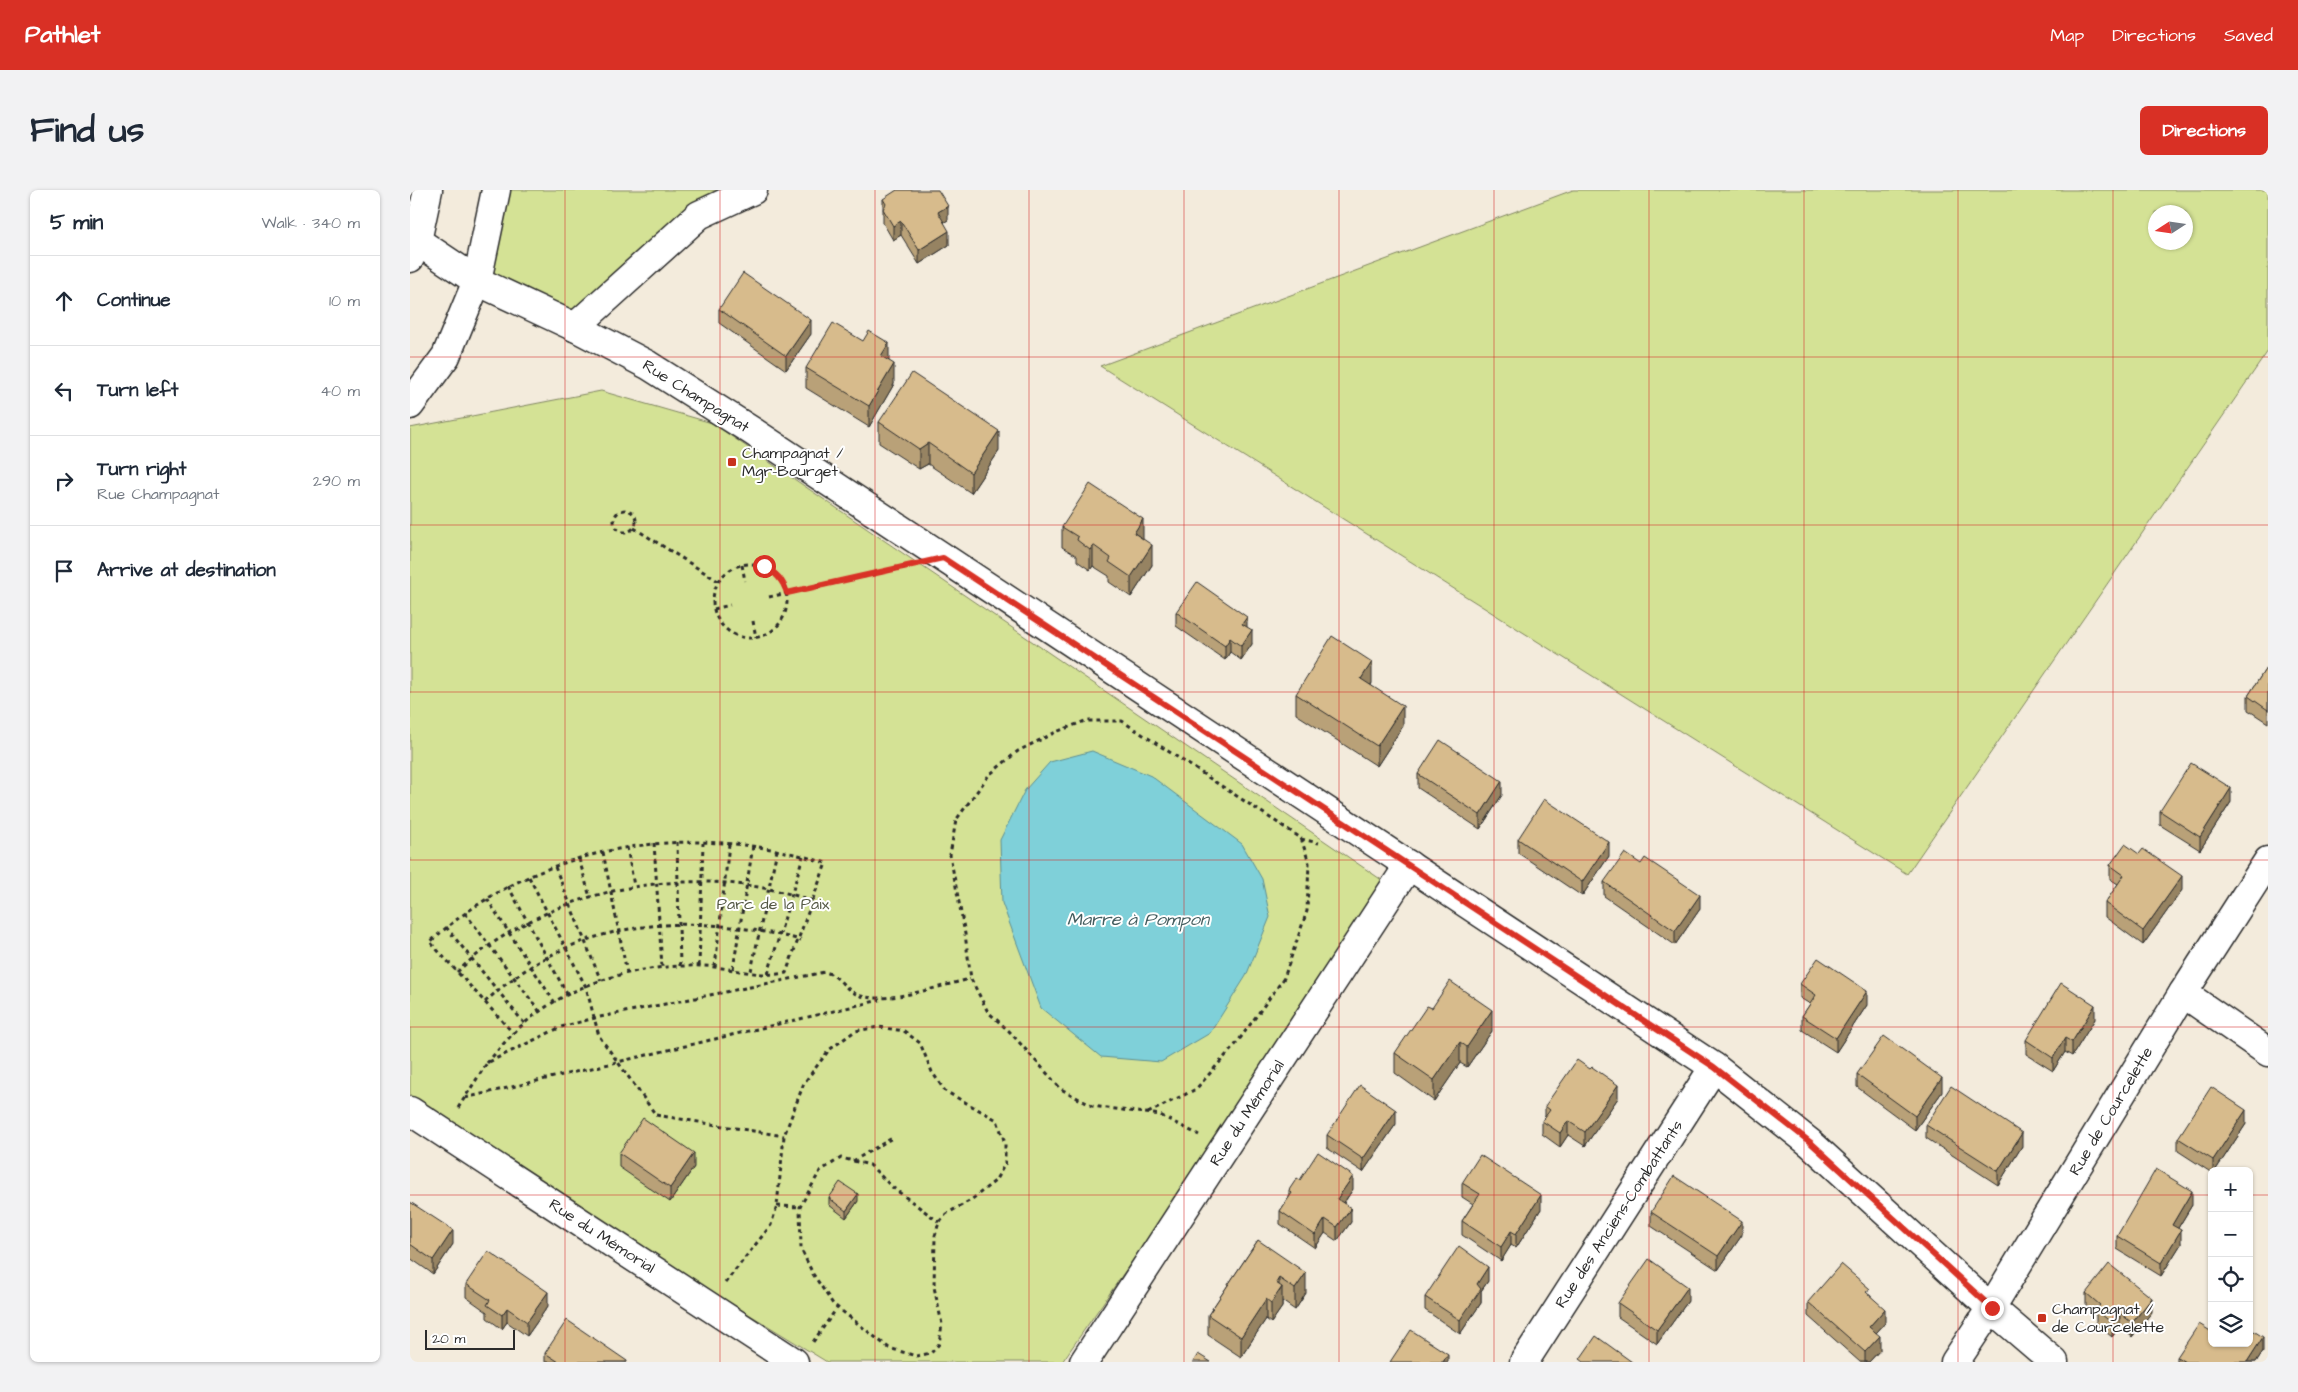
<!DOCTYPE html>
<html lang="en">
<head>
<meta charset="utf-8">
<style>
	body { margin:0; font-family:"Architects Daughter",sans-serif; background:#f2f2f3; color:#1f2937 }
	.controls { position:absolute; right:15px; bottom:15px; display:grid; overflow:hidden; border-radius:8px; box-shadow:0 1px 4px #0004 }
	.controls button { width:45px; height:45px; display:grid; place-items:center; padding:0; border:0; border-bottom:1px solid #e0e1e3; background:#fff; color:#1f2937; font:25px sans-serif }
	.compass { position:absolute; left:1738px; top:15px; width:45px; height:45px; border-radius:50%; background:#fff; box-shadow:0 1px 4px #0004; rotate:258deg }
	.scale { position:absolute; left:15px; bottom:12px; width:90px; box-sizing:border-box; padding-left:5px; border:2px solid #2b2b2b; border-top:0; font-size:14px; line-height:18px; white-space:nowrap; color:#2b2b2b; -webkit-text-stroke:4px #fff; paint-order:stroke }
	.stop { position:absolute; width:15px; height:15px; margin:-11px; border:4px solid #d93025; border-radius:50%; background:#fff }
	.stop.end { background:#d93025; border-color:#fff; box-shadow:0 1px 5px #0008 }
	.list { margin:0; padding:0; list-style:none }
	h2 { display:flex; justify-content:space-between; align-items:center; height:65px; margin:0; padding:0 20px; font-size:21px }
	h2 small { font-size:16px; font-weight:400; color:#747a83 }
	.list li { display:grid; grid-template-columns:32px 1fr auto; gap:15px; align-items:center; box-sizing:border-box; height:90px; padding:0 20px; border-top:1px solid #e0e1e3 }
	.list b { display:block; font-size:19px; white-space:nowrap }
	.list p { margin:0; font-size:16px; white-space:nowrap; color:#747a83 }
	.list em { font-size:16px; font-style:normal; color:#747a83 }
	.icon { flex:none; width:28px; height:28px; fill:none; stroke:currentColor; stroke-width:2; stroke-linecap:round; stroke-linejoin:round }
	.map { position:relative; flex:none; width:1858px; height:1172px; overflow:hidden; border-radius:8px }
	header { display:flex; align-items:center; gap:30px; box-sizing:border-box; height:70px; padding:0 25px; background:#d93025; color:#fff }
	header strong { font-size:24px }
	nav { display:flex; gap:28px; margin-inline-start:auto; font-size:18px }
	.intro { display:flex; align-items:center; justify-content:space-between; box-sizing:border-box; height:120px; padding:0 30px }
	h1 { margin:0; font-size:35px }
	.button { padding:12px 22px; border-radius:8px; background:#d93025; color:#fff; font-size:18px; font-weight:700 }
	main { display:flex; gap:30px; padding:0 30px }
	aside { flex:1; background:#fff; border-radius:8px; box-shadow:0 1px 4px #0004 }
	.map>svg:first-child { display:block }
	.green { fill:#d4e295; stroke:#808660; fill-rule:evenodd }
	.water { fill:#7fd0d9; stroke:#5d8e93 }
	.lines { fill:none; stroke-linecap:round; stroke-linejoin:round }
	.minor-casing { stroke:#2b2b2b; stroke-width:31 }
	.path { stroke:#2b2b2b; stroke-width:3; stroke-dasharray:4 4; stroke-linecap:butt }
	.minor { stroke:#fff; stroke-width:28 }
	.wall { fill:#b9a178; stroke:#2b2b2b }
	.shaded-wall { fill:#968362; stroke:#2b2b2b }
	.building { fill:#d7bb8c; stroke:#2b2b2b }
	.route { stroke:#d93025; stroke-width:6 }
	.grid { fill:none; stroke:#d62828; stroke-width:1; stroke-opacity:0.55 }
	.poi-dot { fill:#c8321e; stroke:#fff; stroke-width:2 }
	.labels { text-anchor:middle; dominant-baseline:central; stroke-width:4; stroke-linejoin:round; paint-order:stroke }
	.street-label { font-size:16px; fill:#2b2b2b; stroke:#fff }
	.poi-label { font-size:16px; fill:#2b2b2b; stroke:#fff; text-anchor:start }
	.park-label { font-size:16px; fill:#555946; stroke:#fff }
	.water-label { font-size:18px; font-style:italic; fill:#445d5f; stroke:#fff }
</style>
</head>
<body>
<header>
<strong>Pathlet</strong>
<nav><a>Map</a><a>Directions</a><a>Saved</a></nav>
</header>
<div class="intro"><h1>Find us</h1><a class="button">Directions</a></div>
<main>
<aside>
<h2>5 min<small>Walk · 340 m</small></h2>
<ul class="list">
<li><svg class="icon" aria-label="ahead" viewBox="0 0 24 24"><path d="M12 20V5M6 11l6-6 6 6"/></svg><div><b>Continue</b></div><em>10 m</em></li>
<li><svg class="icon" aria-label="left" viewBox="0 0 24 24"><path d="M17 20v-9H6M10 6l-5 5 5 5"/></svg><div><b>Turn left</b></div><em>40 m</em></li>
<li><svg class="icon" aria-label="right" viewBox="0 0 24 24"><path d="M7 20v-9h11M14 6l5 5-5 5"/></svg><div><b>Turn right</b><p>Rue Champagnat</p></div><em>290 m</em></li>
<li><svg class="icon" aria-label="arrive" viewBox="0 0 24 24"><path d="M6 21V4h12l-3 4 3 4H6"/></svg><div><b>Arrive at destination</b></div></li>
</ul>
</aside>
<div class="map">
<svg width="1858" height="1172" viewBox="0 0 1858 1172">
	<rect width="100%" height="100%" fill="#f3ebdc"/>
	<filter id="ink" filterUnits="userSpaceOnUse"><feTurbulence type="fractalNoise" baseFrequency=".02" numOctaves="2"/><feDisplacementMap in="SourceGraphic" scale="10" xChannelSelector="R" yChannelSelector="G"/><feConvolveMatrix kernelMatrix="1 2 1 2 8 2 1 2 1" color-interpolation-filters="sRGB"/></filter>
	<g filter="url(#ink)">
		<g class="green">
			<polygon points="86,0 356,0 301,25 165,137 67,91"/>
			<path d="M1163,0H1858V161L1497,684L690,176ZM1746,22H1776V52H1746Z"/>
			<polygon points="191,201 302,233 982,697 652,1172 417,1172 0,917 0,238"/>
		</g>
		<polygon class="water" points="682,561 741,586 832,654 852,689 860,727 836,786 800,843 751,872 691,867 631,818 592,713 590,650 615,600 640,572"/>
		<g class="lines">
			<g class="minor-casing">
				<g id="minor">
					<polyline points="7,51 67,91 165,137 238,175 342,241 1304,877 1400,953 1581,1118 1644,1172"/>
					<polyline points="0,68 7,51 18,0"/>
					<polyline points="165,137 289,25 343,0"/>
					<polyline points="0,215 36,166 67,91 86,0"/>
					<polyline points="1773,803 1858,862"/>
					<polyline points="0,921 384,1172"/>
					<polyline points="674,1172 999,675"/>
					<polyline points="1114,1172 1304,877"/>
					<polyline points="1545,1172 1581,1118 1773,803 1858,671"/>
				</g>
			</g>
			<g class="path">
				<circle cx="215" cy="331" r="11"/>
				<polyline points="224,338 308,391"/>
				<circle cx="340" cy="411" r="37"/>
				<polyline points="332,375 335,391"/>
				<polyline points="359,407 495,377"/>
				<polyline points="304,419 320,415"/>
				<polyline points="343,431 346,448"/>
				<polyline points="891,649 909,653"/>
				<polyline points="267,652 270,776"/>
				<polyline points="244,653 252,777"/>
				<polyline points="217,657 224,696"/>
				<polyline points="193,662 217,783"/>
				<polyline points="169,669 180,707"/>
				<polyline points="145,677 191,791"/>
				<polyline points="119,687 176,797 189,846 246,925 374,946"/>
				<polyline points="98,696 157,804"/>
				<polyline points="77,709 145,813"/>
				<polyline points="55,723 130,822"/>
				<polyline points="36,737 114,833"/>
				<polyline points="289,776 293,653"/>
				<polyline points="305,777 319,654"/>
				<polyline points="323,779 343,656"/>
				<polyline points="341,781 367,660"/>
				<path d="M47,782C140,695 284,670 403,711"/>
				<polyline points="358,784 393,666"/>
				<path d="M75,812C166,727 276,721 391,750"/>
				<path d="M77,873C89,859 101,844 116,832C164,791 231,774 293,776C320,777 349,788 376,783L416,673C280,629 126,654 20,752L103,843"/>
				<polyline points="55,908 470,810"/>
				<path d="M48,918L77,873L151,837L185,828L415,782C431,786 434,801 451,806C478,814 533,795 560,789"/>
				<polyline points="738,923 786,899 826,854 874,788 897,721 899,673 891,648 712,531 675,531 646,542 608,561 579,585 546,630 540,665 555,744 561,789 578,822 599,841 651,899 682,916 750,925 789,945"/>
				<polyline points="443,971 484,947"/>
				<polyline points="367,1016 390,1017"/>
				<polyline points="315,1093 361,1035 367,1016 374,946 394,893 419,860 445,841 469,837 494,841 510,853 522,882 535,901 587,930 595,953 595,974 585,991 561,1010 536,1024 529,1032 525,1046 524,1097 532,1134 529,1154 521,1163 506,1166 479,1158 423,1114 403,1084 391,1059 390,1017 410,981 431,968 460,975 482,997 529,1032"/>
				<polyline points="403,1152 427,1118"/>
			</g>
			<use href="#minor" class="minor"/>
		</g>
		<g class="wall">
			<polygon points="473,9 538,30 534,32 539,55 509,74 491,45 483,50 473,33"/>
			<polygon points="309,119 401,144 376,180 309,133"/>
			<polygon points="479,171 484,194 459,237 396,198 396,178"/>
			<polygon points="469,232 589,261 561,303 518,274 509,279 469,253"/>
			<polygon points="652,337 733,349 742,375 721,407 699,392 699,386 683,376 680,380 667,371 667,366 652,357"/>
			<polygon points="766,422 837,437 842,454 831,470 820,462 815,470 766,436"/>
			<polygon points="1858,475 1858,533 1838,520 1838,506"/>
			<polygon points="962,493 961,495 993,536 967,576 886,524 886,504"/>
			<polygon points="1008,584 1092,605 1070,639 1008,598"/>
			<polygon points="1821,612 1790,660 1750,635 1750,621"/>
			<polygon points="1108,649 1199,666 1172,706 1108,663"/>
			<polygon points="1729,664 1772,700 1733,755 1695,727 1695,713 1708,694 1700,689 1700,675"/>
			<polygon points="1194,692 1290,719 1265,755 1194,706"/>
			<polygon points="1390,794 1457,815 1426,862 1392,840 1392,826 1400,814 1390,808"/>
			<polygon points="1685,829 1662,866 1655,862 1643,881 1616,864 1616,850"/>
			<polygon points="1082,841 1057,877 1050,873 1024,911 985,883 985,863"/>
			<polygon points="1447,884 1532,902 1505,940 1447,897"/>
			<polygon points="1208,908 1175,956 1158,945 1150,957 1132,944 1132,931 1135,926 1135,916"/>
			<polygon points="986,934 953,982 917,958 917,945"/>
			<polygon points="1836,934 1805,981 1802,981 1802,983 1768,961 1768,948"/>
			<polygon points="1516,935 1612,956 1588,995 1516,948"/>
			<polygon points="209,963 284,977 260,1012 209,977"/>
			<polygon points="890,990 943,999 934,1013 941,1032 927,1051 915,1043 905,1058 870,1034 870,1021 879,1008 879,1000"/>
			<polygon points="1052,993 1131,1019 1106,1058 1101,1055 1091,1071 1052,1045 1052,1031 1063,1014 1052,1007"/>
			<polygon points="419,1008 448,1011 436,1028 419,1015"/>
			<polygon points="0,1012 43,1054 23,1084 0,1068"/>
			<polygon points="1782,1015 1768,1038 1771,1054 1751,1086 1707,1059 1707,1046"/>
			<polygon points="1241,1022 1332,1045 1308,1080 1241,1036"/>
			<polygon points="848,1050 896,1103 885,1120 872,1111 872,1117 861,1133 856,1129 831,1167 798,1145 798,1125"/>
			<polygon points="1078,1091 1071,1101 1071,1113 1050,1144 1015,1120 1015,1107"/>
			<polygon points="56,1094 138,1116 117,1146 97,1132 92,1139 77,1128 77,1122 56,1107"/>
			<polygon points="1676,1103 1742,1122 1722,1147 1710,1136 1702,1147 1686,1134 1686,1125 1676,1117"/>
			<polygon points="1460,1105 1475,1133 1466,1143 1470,1160 1459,1172 1450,1172 1398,1126 1398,1112"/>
			<polygon points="1278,1111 1247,1154 1208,1127 1208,1113"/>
			<polygon points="1802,1153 1853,1161 1846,1172 1767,1172 1767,1167"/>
			<polygon points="135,1163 217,1172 135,1172"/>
		</g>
		<g class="shaded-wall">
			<polygon points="538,16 538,30 528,36 528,22"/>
			<polygon points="491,31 491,45 483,50 483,36"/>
			<polygon points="539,41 539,55 509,74 509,60"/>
			<polygon points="401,130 401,144 376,180 376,166"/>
			<polygon points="479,153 479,173 471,166"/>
			<polygon points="484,174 484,194 459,237 459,216"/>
			<polygon points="589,241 589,261 561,303 561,283"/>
			<polygon points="518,253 518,274 509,279 509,259"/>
			<polygon points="733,329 733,349 724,343"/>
			<polygon points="683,355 683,376 680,380 680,360"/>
			<polygon points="742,355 742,375 721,407 721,387"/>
			<polygon points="837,427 837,441 832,434"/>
			<polygon points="842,440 842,454 831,470 831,456"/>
			<polygon points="820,448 820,462 815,470 815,456"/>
			<polygon points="962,472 962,493 951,509 951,489"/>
			<polygon points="993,516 993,536 967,576 967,556"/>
			<polygon points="1092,591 1092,605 1070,639 1070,625"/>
			<polygon points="1821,598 1821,612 1790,660 1790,647"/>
			<polygon points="1199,652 1199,666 1172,706 1172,692"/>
			<polygon points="1772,686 1772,700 1733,755 1733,741"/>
			<polygon points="1290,705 1290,719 1265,755 1265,741"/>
			<polygon points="1457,801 1457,815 1426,862 1426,848"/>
			<polygon points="1685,815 1685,829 1662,866 1662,852"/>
			<polygon points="1082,820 1082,841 1057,877 1057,857"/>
			<polygon points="1655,848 1655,862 1643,881 1643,868"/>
			<polygon points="1050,852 1050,873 1024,911 1024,890"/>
			<polygon points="1532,888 1532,902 1505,940 1505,926"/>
			<polygon points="1208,895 1208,908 1175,956 1175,942"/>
			<polygon points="986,920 986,934 953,982 953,969"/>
			<polygon points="1836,920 1836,934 1805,981 1803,981 1803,970"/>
			<polygon points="1158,931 1158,945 1150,957 1150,943"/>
			<polygon points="1612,943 1612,956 1588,995 1588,981"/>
			<polygon points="284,963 284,977 260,1012 260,998"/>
			<polygon points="943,986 943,999 927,1023 927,1009"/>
			<polygon points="1782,1001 1782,1015 1762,1048 1762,1035"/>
			<polygon points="448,1004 448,1011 436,1028 436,1021"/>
			<polygon points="1131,1005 1131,1019 1106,1058 1106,1044"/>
			<polygon points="941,1018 941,1032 927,1051 927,1037"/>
			<polygon points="915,1029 915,1043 905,1058 905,1045"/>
			<polygon points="1332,1031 1332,1045 1308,1080 1308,1066"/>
			<polygon points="43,1040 43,1054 23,1084 23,1070"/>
			<polygon points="1771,1040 1771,1054 1751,1086 1751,1073"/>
			<polygon points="1101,1041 1101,1055 1091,1071 1091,1057"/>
			<polygon points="1078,1077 1078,1091 1071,1101 1071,1113 1050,1144 1050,1130 1067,1094"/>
			<polygon points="896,1083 896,1103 885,1120 885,1099"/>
			<polygon points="869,1088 869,1102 872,1097 872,1117 861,1133 861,1113 866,1093"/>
			<polygon points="1278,1097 1278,1111 1247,1154 1247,1140"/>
			<polygon points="138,1102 138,1116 117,1146 117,1132"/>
			<polygon points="1742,1108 1742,1122 1722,1147 1722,1133"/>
			<polygon points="856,1109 856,1129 831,1167 831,1147"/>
			<polygon points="97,1118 97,1132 92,1139 92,1125"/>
			<polygon points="1475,1119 1475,1133 1459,1151 1459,1137"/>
			<polygon points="1710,1123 1710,1136 1702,1147 1702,1133"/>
			<polygon points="1470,1146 1470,1160 1459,1172 1455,1172 1455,1162"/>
			<polygon points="1853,1147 1853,1161 1846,1172 1837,1172"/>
			<polygon points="1038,1164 1038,1172 1033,1172"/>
		</g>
		<g class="building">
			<polygon points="487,0 528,0 538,16 528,22 539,41 509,60 491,31 483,36 473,19 476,14 473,9"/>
			<polygon points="333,83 401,130 376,166 309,119"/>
			<polygon points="423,133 453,151 459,141 479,153 471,166 484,174 459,216 396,178"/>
			<polygon points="502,183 589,241 561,283 518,253 509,259 469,232"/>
			<polygon points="680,294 733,329 724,343 742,355 721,387 699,372 701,368 683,355 680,360 667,350 668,347 652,337"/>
			<polygon points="787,392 837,427 832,434 842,440 831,456 820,448 815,456 766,422"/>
			<polygon points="922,446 962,472 951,489 993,516 967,556 886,504"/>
			<polygon points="1858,475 1858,520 1838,506"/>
			<polygon points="1030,550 1092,591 1070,625 1008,584"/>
			<polygon points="1781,573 1821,598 1790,647 1750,621"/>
			<polygon points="1134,609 1199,652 1172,692 1108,649"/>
			<polygon points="1715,654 1729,664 1733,659 1772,686 1733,741 1695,713 1714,685 1700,675"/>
			<polygon points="1215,663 1231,674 1235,668 1290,705 1265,741 1194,692"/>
			<polygon points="1408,768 1457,801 1426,848 1392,826 1406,805 1390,794"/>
			<polygon points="1040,791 1082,820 1057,857 1050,852 1024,890 985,863 1017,816 1022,818"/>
			<polygon points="1651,793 1685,815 1662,852 1655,848 1643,868 1616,850"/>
			<polygon points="1474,846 1532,888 1505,926 1447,884"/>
			<polygon points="1167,870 1180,879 1182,877 1208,895 1175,942 1158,931 1150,943 1132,931 1140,920 1135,916"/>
			<polygon points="950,895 986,920 953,969 917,945"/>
			<polygon points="1541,896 1612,943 1588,981 1516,935"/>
			<polygon points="1801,897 1836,920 1803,970 1768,948"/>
			<polygon points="233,928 284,963 260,998 209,963"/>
			<polygon points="908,962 943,986 927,1009 941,1018 927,1037 915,1029 905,1045 870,1021 882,1003 879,1000 887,988 890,990"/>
			<polygon points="1070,965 1131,1005 1106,1044 1101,1041 1091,1057 1052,1031 1070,1004 1052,993"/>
			<polygon points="1746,979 1782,1001 1762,1035 1771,1040 1751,1073 1707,1046"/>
			<polygon points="1264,986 1332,1031 1308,1066 1241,1022"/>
			<polygon points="430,992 448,1004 436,1021 419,1008"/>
			<polygon points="0,1012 43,1040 23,1070 0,1054"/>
			<polygon points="848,1050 896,1083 885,1099 869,1088 866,1093 872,1097 861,1113 856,1109 831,1147 798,1125"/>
			<polygon points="1049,1056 1078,1077 1067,1094 1071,1099 1050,1130 1015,1107"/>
			<polygon points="78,1061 138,1102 117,1132 97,1118 92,1125 77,1115 80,1110 56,1094"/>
			<polygon points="1239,1069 1278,1097 1247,1140 1208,1113"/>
			<polygon points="1431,1074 1460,1099 1456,1102 1475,1119 1459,1137 1470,1146 1455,1162 1398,1112"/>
			<polygon points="1699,1074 1742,1108 1722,1133 1710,1123 1702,1133 1686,1120 1690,1115 1676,1103"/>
			<polygon points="157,1130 217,1171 217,1172 149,1172 135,1163"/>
			<polygon points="1789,1134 1802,1142 1802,1153 1839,1153 1839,1138 1853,1147 1837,1172 1775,1172 1767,1167"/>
			<polygon points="1001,1140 1038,1164 1033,1172 980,1172"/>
			<polygon points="1186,1146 1222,1172 1174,1172 1170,1169"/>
			<polygon points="788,1164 801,1172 783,1172"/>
		</g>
	</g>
	<g class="lines" filter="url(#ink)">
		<path class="route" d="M354,376C366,383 373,390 377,403L533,368L1304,877L1400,952L1582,1118"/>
	</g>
	<path class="grid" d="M155,0V1172M310,0V1172M465,0V1172M619,0V1172M774,0V1172M929,0V1172M1084,0V1172M1239,0V1172M1394,0V1172M1548,0V1172M1703,0V1172M0,167H1858M0,335H1858M0,502H1858M0,670H1858M0,837H1858M0,1005H1802M1839,1005H1858"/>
	<g class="poi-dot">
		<rect x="317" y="267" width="10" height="10" rx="2.5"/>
		<rect x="1627" y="1123" width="10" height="10" rx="2.5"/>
	</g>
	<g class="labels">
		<g class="street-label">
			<text transform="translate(286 206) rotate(32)">Rue Champagnat</text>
			<text transform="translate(1701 921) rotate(-59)">Rue de Courcelette</text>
			<text transform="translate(837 923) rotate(-57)">Rue du Mémorial</text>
			<text transform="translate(1209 1024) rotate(-57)">Rue des Anciens-Combattants</text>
			<text transform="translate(192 1046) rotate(33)">Rue du Mémorial</text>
		</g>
		<g class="poi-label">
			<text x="332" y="263">Champagnat /<tspan x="332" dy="18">Mgr-Bourget</tspan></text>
			<text x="1642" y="1119">Champagnat /<tspan x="1642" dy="18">de Courcelette</tspan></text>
		</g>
		<g class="park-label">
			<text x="363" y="714">Parc de la Paix</text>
		</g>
		<g class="water-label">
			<text x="728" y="729">Marre à Pompon</text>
		</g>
	</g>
</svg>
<div class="controls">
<button>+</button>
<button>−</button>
<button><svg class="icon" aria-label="locate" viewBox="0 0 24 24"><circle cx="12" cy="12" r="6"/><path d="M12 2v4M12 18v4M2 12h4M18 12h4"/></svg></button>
<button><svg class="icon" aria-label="layers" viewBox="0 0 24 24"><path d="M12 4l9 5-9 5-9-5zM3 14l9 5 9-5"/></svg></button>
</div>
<svg class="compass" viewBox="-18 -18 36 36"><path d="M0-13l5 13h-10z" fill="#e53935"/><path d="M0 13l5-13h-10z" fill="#747a83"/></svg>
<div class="scale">20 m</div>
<div class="stop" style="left:354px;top:376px"></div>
<div class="stop end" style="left:1582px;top:1118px"></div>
</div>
</main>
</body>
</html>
